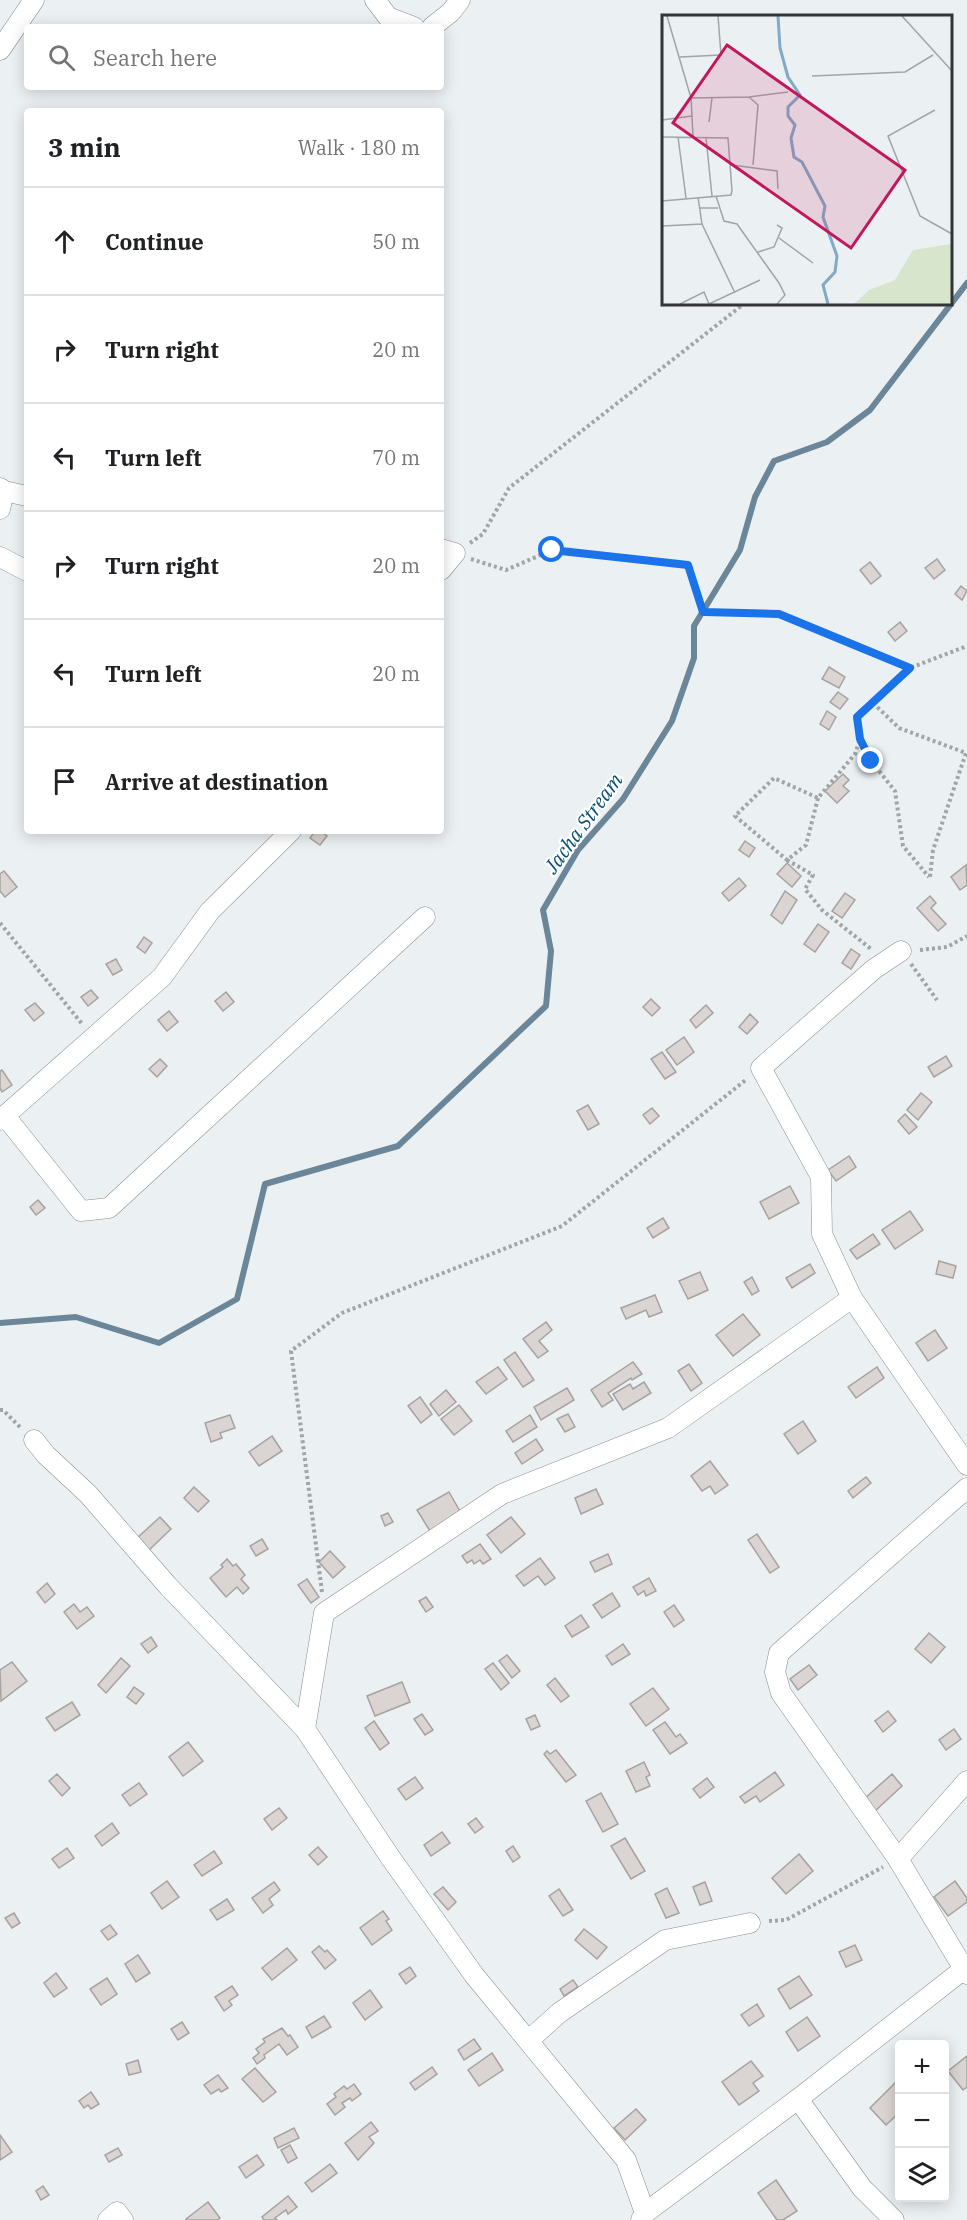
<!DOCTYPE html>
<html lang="en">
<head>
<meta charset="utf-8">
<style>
	body { margin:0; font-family:"IBM Plex Serif",serif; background:#f2f2f2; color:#202124 }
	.controls { position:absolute; right:18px; bottom:18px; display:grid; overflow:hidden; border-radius:6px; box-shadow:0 3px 15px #0003 }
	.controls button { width:54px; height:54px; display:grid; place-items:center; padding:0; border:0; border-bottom:2px solid #e0e0e0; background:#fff; color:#202124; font:30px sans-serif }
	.stop { position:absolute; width:18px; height:18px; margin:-14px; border:4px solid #1a73e8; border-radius:50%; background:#fff }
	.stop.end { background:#1a73e8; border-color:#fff; box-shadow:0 2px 6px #0008 }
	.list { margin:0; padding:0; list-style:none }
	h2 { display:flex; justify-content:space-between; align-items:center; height:78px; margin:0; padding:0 24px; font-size:26px }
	h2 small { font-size:20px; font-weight:400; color:#757577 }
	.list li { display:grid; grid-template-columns:39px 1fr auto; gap:18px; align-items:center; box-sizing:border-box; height:108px; padding:0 24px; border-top:2px solid #e0e0e0 }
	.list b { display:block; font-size:22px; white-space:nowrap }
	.list em { font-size:20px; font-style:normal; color:#757577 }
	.icon { flex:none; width:33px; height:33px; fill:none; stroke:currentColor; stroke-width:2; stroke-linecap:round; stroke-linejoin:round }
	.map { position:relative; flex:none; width:967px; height:2220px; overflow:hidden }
	.search { position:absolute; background:#fff; box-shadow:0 3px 15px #0003; left:24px; top:24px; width:420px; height:66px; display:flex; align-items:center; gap:15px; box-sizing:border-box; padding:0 21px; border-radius:6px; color:#757577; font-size:22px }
	.panel { position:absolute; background:#fff; box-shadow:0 3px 15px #0003; left:24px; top:108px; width:420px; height:726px; border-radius:6px }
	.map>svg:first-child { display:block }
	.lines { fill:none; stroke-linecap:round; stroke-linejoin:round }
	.stream { stroke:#6b8699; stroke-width:6 }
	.building { fill:#dad4d2; stroke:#a7a2a0; stroke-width:1.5 }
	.minor-casing { stroke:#8a8e92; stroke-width:21 }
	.path { stroke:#a1a5a7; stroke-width:4; stroke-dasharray:3 3; stroke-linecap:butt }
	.minor { stroke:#fff; stroke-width:20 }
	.route { stroke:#1a73e8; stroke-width:8 }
	.labels { text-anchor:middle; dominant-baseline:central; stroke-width:4.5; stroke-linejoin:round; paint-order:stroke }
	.water-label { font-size:20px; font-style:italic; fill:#094f72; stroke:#fff }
	.inset-river { fill:none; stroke:#83a9c3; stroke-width:3 }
	.inset-road { fill:none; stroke:#a1a5a7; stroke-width:1.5 }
	.view { fill:#c2185b; fill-opacity:0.15; stroke:#c2185b; stroke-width:3 }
	.inset-edge { fill:none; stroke:#333436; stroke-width:3 }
</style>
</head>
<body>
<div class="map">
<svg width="967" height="2220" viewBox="0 0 967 2220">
	<rect width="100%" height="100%" fill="#ebf0f3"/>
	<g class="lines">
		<polyline class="stream" points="0,1323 76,1317 159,1343 237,1299 265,1184 398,1146 546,1006 551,951 543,910 578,850 623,799 672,721 694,658 694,626 740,550 755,497 774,461 827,442 870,410 967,283"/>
	</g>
	<g class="building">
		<polygon points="937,559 945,570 934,579 925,568"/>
		<polygon points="870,562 881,576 871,584 860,570"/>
		<polygon points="961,586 967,591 962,600 955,594"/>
		<polygon points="900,622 907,631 895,641 888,632"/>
		<polygon points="829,667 845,677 839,688 822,679"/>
		<polygon points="838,692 848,699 840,709 830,702"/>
		<polygon points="827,711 836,717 829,730 820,724"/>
		<polygon points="843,774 849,780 843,786 849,791 837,803 825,791"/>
		<polygon points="315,831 320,831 327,836 320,845 310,838"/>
		<polygon points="745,841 755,848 749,857 739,850"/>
		<polygon points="787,863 801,876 792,887 777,874"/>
		<polygon points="966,865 967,885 960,890 951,877"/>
		<polygon points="4,871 17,887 5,897 0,891 0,874"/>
		<polygon points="739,878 746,886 729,901 722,893"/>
		<polygon points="785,891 797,900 782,924 771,915"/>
		<polygon points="845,893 855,900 842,918 832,911"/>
		<polygon points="930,896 936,903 931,908 946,924 938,931 917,908"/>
		<polygon points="818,924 829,932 815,952 804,944"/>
		<polygon points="144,937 152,943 145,953 137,947"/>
		<polygon points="851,949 860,955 851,969 842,963"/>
		<polygon points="116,959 122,970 113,975 106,964"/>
		<polygon points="91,990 98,998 88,1006 81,997"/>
		<polygon points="226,992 234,1002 223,1011 215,1001"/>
		<polygon points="651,999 660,1008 652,1016 643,1007"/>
		<polygon points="35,1003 44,1013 34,1021 25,1010"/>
		<polygon points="706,1005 713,1013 696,1028 690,1020"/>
		<polygon points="169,1011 178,1022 167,1031 158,1020"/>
		<polygon points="750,1014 758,1022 747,1034 739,1027"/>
		<polygon points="684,1037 694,1052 677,1065 666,1050"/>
		<polygon points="662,1052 676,1072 665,1079 651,1059"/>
		<polygon points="946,1056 952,1066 934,1077 928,1067"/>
		<polygon points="160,1059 167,1066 157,1077 149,1069"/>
		<polygon points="2,1070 12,1085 2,1092 0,1088 0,1071"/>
		<polygon points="921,1093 932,1102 918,1120 907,1110"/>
		<polygon points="588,1105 599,1124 588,1130 577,1111"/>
		<polygon points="652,1108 659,1116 650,1124 643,1115"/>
		<polygon points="905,1114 917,1127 909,1134 898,1121"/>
		<polygon points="849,1156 856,1167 836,1181 828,1170"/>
		<polygon points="790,1186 799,1203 769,1219 760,1202"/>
		<polygon points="38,1200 45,1208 36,1215 30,1207"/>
		<polygon points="910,1211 923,1230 895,1249 882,1230"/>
		<polygon points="663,1218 669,1228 653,1238 647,1228"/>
		<polygon points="873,1234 880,1244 857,1259 850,1250"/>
		<polygon points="939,1261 956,1266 953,1278 936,1274"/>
		<polygon points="810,1264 815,1273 792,1288 786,1278"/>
		<polygon points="700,1272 708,1290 688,1299 679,1281"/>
		<polygon points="752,1277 759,1291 752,1295 744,1282"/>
		<polygon points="655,1295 662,1312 649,1317 646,1310 626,1319 621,1308"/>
		<polygon points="743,1314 760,1335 733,1356 716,1335"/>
		<polygon points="546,1322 552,1330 539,1341 548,1351 538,1358 523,1339"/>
		<polygon points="935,1330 947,1348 928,1361 916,1343"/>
		<polygon points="515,1352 534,1380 523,1387 504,1360"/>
		<polygon points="633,1362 642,1374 632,1380 631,1378 608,1393 613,1400 602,1407 591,1390"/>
		<polygon points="689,1364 702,1383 691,1391 678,1371"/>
		<polygon points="498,1367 507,1379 486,1394 476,1382"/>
		<polygon points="877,1367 884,1378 856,1398 848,1387"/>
		<polygon points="644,1382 651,1393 623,1410 613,1394 630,1384 633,1389"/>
		<polygon points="567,1388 574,1400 541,1420 534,1407"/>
		<polygon points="446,1390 456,1402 439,1416 430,1404"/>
		<polygon points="420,1397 432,1414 421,1423 408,1406"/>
		<polygon points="459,1405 472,1421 454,1435 441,1419"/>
		<polygon points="568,1414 575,1427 565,1432 557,1419"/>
		<polygon points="230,1415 235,1428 220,1433 222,1438 211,1442 205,1423"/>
		<polygon points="530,1415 537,1427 513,1442 506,1431"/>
		<polygon points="803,1421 816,1441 798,1454 784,1434"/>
		<polygon points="272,1436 282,1451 259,1466 249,1452"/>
		<polygon points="536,1439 543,1450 522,1464 515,1453"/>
		<polygon points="710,1461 728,1485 715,1494 710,1486 702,1491 691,1476"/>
		<polygon points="866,1477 871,1483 853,1498 848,1491"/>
		<polygon points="194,1487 209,1501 198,1512 184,1498"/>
		<polygon points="596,1489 603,1504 581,1514 575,1498"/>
		<polygon points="449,1492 461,1513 430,1531 417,1510"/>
		<polygon points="388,1513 393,1522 385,1526 381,1516"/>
		<polygon points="160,1517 171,1529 147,1552 135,1540"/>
		<polygon points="511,1517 525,1534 501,1553 487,1535"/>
		<polygon points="757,1534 779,1567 770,1573 748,1540"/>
		<polygon points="262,1539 268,1549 256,1556 250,1546"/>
		<polygon points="480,1544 491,1559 483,1564 480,1560 474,1564 472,1560 467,1563 462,1556"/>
		<polygon points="330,1551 345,1567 333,1578 319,1562"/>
		<polygon points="608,1554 612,1564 595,1572 590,1562"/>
		<polygon points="540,1558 555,1578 545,1585 538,1576 524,1586 516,1576"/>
		<polygon points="227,1559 233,1566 236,1564 245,1575 241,1579 249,1588 243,1594 237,1587 226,1597 210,1578 223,1567 221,1565"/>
		<polygon points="649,1578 656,1591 646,1596 644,1591 638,1595 633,1587"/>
		<polygon points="307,1579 319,1597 311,1603 298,1585"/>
		<polygon points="47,1583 55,1594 45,1603 37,1592"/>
		<polygon points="612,1593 620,1606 602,1618 593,1605"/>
		<polygon points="426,1597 433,1607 426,1612 419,1601"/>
		<polygon points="74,1604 80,1612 87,1607 94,1616 77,1629 64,1612"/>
		<polygon points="674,1605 684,1620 674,1627 664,1612"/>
		<polygon points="581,1615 589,1627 572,1637 565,1626"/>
		<polygon points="929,1633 945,1647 931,1663 915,1649"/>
		<polygon points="151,1637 157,1646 148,1653 141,1644"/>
		<polygon points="623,1644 630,1654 612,1665 606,1656"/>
		<polygon points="507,1655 520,1671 512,1678 499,1661"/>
		<polygon points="121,1658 130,1666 106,1693 98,1685"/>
		<polygon points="12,1662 27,1681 1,1701 0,1670"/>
		<polygon points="493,1663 509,1683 501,1690 485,1669"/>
		<polygon points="809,1665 817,1675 798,1690 790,1679"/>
		<polygon points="555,1678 569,1696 561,1702 547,1685"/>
		<polygon points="402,1682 410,1702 375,1716 367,1696"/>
		<polygon points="134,1687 144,1694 136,1704 127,1697"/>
		<polygon points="653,1688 669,1709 646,1726 630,1704"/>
		<polygon points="72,1702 80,1715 55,1731 46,1718"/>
		<polygon points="888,1711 896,1721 883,1732 875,1721"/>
		<polygon points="422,1714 433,1730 425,1735 414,1719"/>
		<polygon points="535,1715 540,1726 531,1730 526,1719"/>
		<polygon points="374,1721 389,1743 380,1750 365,1728"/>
		<polygon points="665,1722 676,1737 680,1734 687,1743 670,1754 653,1730"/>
		<polygon points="954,1729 961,1739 946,1750 939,1740"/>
		<polygon points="188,1742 203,1761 183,1776 169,1757"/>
		<polygon points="556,1750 576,1775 566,1782 544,1754 547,1751 550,1754"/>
		<polygon points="644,1762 650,1775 646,1777 650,1786 636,1792 626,1771"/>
		<polygon points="775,1772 784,1785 760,1802 756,1796 745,1803 740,1797"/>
		<polygon points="57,1774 70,1788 62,1796 49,1781"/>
		<polygon points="892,1774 902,1786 874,1812 863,1800"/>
		<polygon points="415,1777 423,1788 406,1800 398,1789"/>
		<polygon points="707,1778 714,1787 700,1798 693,1789"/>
		<polygon points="139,1783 147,1794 130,1806 122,1795"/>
		<polygon points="601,1793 618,1824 603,1832 586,1801"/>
		<polygon points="279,1808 287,1818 272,1830 264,1819"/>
		<polygon points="476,1818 483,1827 475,1833 468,1824"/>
		<polygon points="112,1823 119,1833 102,1846 95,1836"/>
		<polygon points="442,1832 450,1843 431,1856 424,1845"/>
		<polygon points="625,1838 645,1871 631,1879 611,1846"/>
		<polygon points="513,1846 520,1857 513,1862 506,1851"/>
		<polygon points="318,1847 327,1857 318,1865 309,1855"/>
		<polygon points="67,1848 74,1858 59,1868 52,1859"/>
		<polygon points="214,1851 222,1863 202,1876 194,1865"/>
		<polygon points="799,1854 813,1871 786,1894 772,1878"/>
		<polygon points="167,1881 179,1897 162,1909 151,1893"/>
		<polygon points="955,1881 967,1898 967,1902 948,1916 934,1897"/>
		<polygon points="274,1882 280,1890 269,1899 273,1905 263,1913 252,1898"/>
		<polygon points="705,1882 712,1901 700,1905 693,1887"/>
		<polygon points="443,1887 456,1902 448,1910 434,1894"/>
		<polygon points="667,1888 679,1913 666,1918 655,1894"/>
		<polygon points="559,1889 573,1910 563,1916 549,1896"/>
		<polygon points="227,1899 234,1910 217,1920 210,1910"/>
		<polygon points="383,1911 389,1919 386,1921 392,1930 372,1945 360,1928"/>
		<polygon points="14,1913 20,1923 12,1928 5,1918"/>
		<polygon points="110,1925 117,1934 108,1940 101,1931"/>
		<polygon points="584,1929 607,1947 597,1959 575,1940"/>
		<polygon points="855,1945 862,1960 846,1967 839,1952"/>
		<polygon points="319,1946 325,1952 327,1950 336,1960 325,1969 312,1952"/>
		<polygon points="287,1948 297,1960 272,1980 262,1968"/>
		<polygon points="138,1955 150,1973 136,1982 125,1964"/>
		<polygon points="410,1967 416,1976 406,1984 399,1974"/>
		<polygon points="56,1973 67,1988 54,1997 44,1983"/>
		<polygon points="799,1976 812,1995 790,2009 778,1989"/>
		<polygon points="107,1978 117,1994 101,2005 90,1989"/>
		<polygon points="573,1980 578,1987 564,1996 560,1989"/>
		<polygon points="232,1986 238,1995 229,2001 232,2005 224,2011 215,1997"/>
		<polygon points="370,1990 382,2007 365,2020 353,2003"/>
		<polygon points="757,2004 764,2016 749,2026 741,2015"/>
		<polygon points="324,2016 331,2027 312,2038 306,2027"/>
		<polygon points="807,2017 820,2036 798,2051 786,2032"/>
		<polygon points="182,2022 189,2033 178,2040 171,2029"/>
		<polygon points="282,2028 288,2036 290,2035 298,2047 287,2055 279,2044 264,2055 265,2058 257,2064 253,2058 259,2053 256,2049 265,2042 263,2039"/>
		<polygon points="474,2039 481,2049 464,2060 458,2050"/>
		<polygon points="492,2053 503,2070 479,2086 468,2070"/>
		<polygon points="967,2056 967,2087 963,2090 948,2071"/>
		<polygon points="138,2060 141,2072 129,2075 126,2064"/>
		<polygon points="751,2061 763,2076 753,2083 759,2091 739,2105 722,2082"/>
		<polygon points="432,2067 437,2074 415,2090 410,2083"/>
		<polygon points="255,2068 276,2092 263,2102 242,2079"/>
		<polygon points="218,2075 228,2088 221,2092 219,2089 211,2094 204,2085"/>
		<polygon points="900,2078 900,2112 886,2125 870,2108"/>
		<polygon points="354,2084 361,2094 352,2101 350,2098 342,2103 345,2107 335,2115 327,2104 336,2097 334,2094 344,2086 347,2089"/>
		<polygon points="91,2092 99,2104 91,2109 88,2105 84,2108 79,2101"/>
		<polygon points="636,2109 646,2120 625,2140 614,2128"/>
		<polygon points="371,2122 378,2131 369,2137 374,2143 358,2160 345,2143"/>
		<polygon points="294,2128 299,2138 278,2148 274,2138"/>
		<polygon points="0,2135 12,2152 0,2160"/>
		<polygon points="290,2145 297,2158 288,2163 281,2150"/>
		<polygon points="118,2148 122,2155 109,2162 105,2155"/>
		<polygon points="257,2155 264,2165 246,2178 239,2167"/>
		<polygon points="330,2164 337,2173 312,2192 305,2183"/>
		<polygon points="776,2180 797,2211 783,2220 777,2220 758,2193"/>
		<polygon points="43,2186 49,2195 41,2200 36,2191"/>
		<polygon points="288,2196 297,2207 288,2214 286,2210 275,2218 277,2220 264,2220 262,2217"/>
		<polygon points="208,2202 220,2218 217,2220 187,2220 186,2219"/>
	</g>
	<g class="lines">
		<g class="minor-casing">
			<g id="minor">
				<polyline points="375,0 388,17 414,27"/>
				<polyline points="432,27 451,12 460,0"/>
				<polyline points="0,50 34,0"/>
				<polyline points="0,488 4,491 27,496"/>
				<polyline points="0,509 4,491"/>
				<polyline points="441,549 455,553 441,570"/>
				<polyline points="0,557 27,571"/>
				<polyline points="901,951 874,969 761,1068 821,1177 822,1234 852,1298 967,1465"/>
				<polyline points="5,1116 81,1211 109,1208 425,917"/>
				<polyline points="0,1120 162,977 210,911 291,831"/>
				<polyline points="34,1440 46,1455 88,1494 168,1586 305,1729 390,1857 474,1975 626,2160 645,2213"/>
				<polyline points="967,1488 779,1653 775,1672 781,1693 898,1859 967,1974"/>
				<polyline points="305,1729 324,1613 502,1494 668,1428 852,1298"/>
				<polyline points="898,1859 967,1781"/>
				<polyline points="529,2040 559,2013 665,1940 750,1923"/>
				<polyline points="798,2099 862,2188 894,2220"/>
				<polyline points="108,2220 117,2212 123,2220"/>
				<polyline points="641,2220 645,2213 798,2099 964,1969"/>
			</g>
		</g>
		<g class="path">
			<polyline points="470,543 483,534 509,488 745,303"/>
			<polyline points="471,559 506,570 552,550 688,565 703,612 779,614 910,668 967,646"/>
			<polyline points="910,668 857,717 860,739 871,761 895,791 903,846 929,877"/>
			<polyline points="873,703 899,728 966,753 933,850 930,877"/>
			<polyline points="818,798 806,845 787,860 735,816 774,778 818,798 855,754 860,739"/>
			<polyline points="787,860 813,875 805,889 822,910 871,949"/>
			<polyline points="0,923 83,1025"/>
			<polyline points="920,950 947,947 967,936"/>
			<polyline points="911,964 937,1000"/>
			<polyline points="0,1410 3,1410 20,1427"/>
			<polyline points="322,1592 291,1351 342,1313 562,1226 747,1079"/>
			<polyline points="769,1921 786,1920 883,1867"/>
		</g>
		<use href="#minor" class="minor"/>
	</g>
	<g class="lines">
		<polyline class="route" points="552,550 688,565 703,612 779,614 910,668 857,717 860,739 871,761"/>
	</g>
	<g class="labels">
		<g class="water-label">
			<text transform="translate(583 823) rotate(-54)">Jacha Stream</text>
		</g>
	</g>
	<g transform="translate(662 15)">
		<rect width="290" height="290" fill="#ebf0f3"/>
		<path d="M289,229V289H192L207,275L233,265L251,235Z" fill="#d8e5cd"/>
		<path class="inset-river" d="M116,1L118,33L126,62L138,80L126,92V101L133,110L129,123L132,142L140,147L163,191L161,202L175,241L173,257L161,270L166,289"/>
		<path class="inset-road" d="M5,1L29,83L31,121M240,1L290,56M18,42L59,40L56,1M150,61L243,57L271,40M87,82L96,90L91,150M29,83L87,82L126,77M273,95L226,121L258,201L290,219M0,105L30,101M47,107L50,83M0,122L66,123L70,176L69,180L0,186M16,122L24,183M44,123L50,181M70,150L115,156L116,174M54,181L62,206L75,209L117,268L123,280L115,289M36,182L40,209L73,278M37,193H56M0,211L40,209M117,223L151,248M96,237L112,232L120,213L115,210M18,289L42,277L47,289L98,265"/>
		<path class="view" d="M65,30L243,155L189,233L11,108Z"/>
		<rect width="290" height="290" class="inset-edge"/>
	</g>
</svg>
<div class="controls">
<button>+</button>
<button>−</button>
<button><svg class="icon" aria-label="layers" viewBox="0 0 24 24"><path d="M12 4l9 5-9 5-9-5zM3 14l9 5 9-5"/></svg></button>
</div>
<div class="stop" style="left:552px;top:550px"></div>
<div class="stop end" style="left:871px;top:761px"></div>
<div class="search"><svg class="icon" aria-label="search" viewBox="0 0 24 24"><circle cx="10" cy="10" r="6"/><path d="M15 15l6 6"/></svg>Search here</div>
<section class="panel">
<h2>3 min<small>Walk · 180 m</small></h2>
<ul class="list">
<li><svg class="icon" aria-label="ahead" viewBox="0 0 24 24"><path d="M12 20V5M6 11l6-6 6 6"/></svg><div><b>Continue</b></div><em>50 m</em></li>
<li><svg class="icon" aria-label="right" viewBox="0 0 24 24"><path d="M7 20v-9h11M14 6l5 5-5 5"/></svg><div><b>Turn right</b></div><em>20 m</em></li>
<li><svg class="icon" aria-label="left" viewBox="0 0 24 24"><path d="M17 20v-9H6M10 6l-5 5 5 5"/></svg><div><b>Turn left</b></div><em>70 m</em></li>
<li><svg class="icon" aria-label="right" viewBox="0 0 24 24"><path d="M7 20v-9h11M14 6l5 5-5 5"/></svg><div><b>Turn right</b></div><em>20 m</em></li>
<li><svg class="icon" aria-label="left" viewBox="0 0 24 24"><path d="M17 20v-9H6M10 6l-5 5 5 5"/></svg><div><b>Turn left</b></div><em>20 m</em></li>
<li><svg class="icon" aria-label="arrive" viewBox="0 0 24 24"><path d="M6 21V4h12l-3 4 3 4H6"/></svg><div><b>Arrive at destination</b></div></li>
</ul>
</section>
</div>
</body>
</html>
